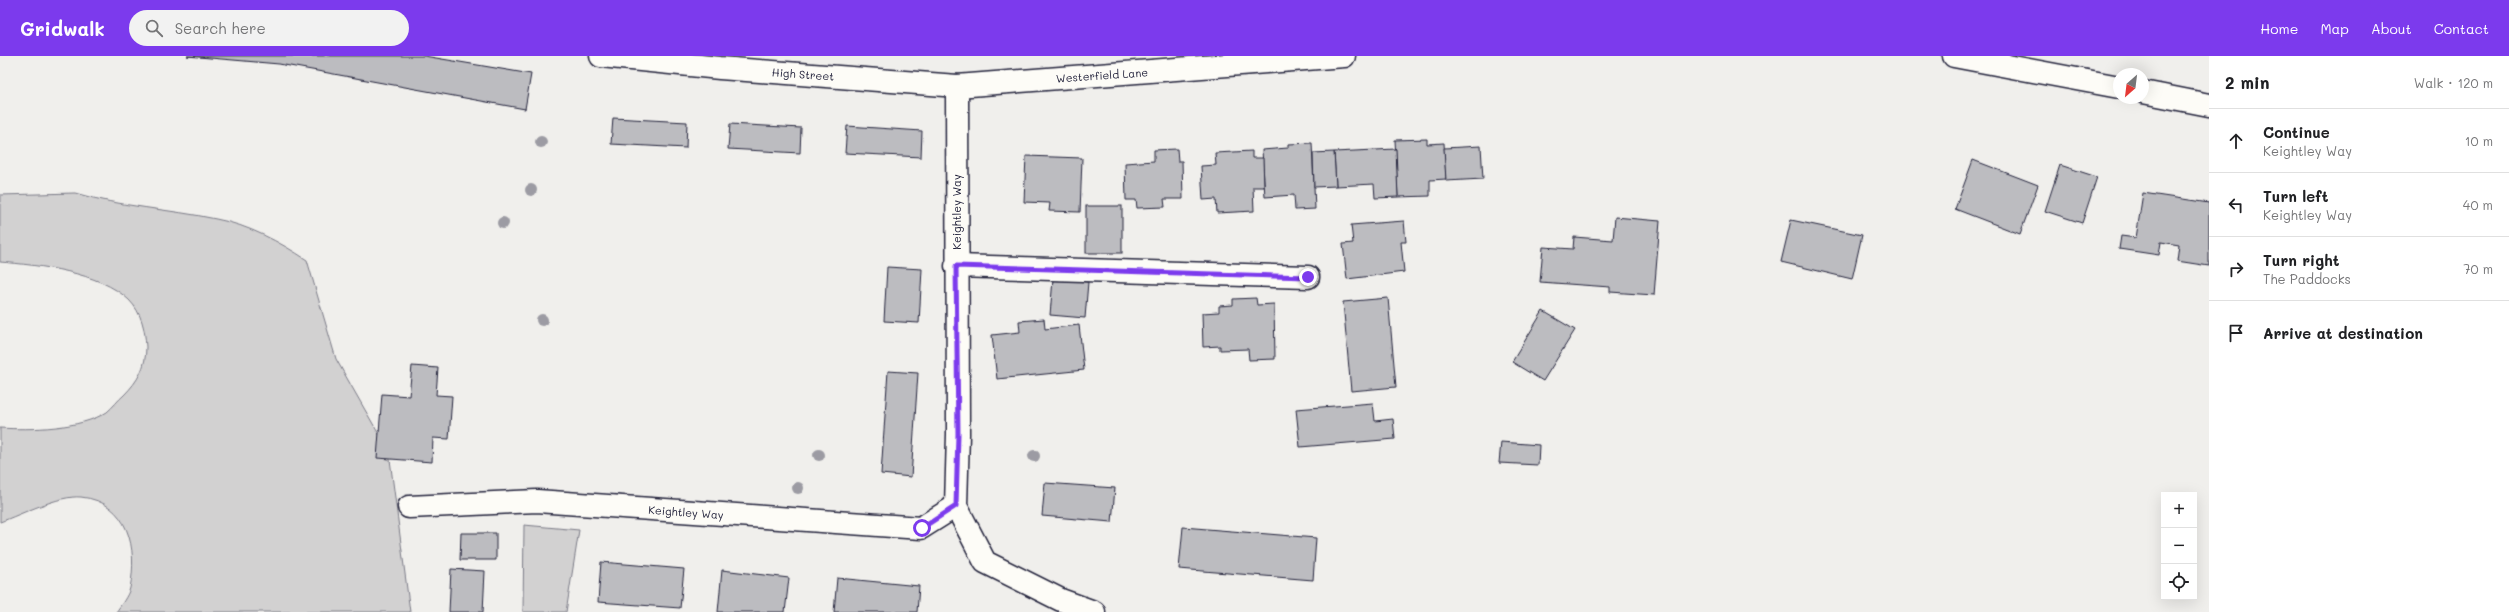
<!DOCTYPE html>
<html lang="en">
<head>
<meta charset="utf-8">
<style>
	body { margin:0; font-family:Mali,sans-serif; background:#f2f2f2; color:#202124 }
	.controls { position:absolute; right:12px; bottom:12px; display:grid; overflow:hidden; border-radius:0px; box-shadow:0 4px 16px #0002 }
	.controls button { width:36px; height:36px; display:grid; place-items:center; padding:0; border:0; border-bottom:1px solid #e0e0e0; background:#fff; color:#202124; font:20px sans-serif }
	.compass { position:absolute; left:2113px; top:12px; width:36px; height:36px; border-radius:50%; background:#fff; box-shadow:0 4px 16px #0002; rotate:208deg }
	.stop { position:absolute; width:12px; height:12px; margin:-9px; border:3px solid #7c3aed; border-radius:50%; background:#fff }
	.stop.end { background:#7c3aed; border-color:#fff; box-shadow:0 1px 4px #0008 }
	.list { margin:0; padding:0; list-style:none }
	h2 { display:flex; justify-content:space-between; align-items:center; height:52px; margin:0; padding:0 16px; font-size:17px }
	h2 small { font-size:13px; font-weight:400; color:#757577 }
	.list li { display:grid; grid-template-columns:26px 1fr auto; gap:12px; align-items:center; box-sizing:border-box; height:64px; padding:0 16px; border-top:1px solid #e0e0e0 }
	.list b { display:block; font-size:15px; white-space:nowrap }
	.list p { margin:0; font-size:13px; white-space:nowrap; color:#757577 }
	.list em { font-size:13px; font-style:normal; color:#757577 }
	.icon { flex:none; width:22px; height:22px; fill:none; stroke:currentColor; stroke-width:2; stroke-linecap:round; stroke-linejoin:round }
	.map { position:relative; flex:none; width:2209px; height:556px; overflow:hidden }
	header { display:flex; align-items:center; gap:24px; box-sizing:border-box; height:56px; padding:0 20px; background:#7c3aed; color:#fff }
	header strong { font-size:19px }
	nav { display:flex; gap:22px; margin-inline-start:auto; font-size:14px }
	.search { width:280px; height:36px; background:#f2f2f2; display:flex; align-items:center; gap:10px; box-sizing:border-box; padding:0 14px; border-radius:22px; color:#757577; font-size:15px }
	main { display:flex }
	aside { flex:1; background:#fff }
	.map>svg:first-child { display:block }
	.green { fill:#d2d1d1; stroke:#7a7a86 }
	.building { fill:#bcbcc0; stroke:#22223b }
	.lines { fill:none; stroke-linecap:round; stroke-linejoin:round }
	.minor-casing { stroke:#22223b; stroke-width:25 }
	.minor { stroke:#fdfcf7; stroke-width:22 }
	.tree { fill:#9c9ba3 }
	.route { stroke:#7c3aed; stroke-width:5 }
	.labels { text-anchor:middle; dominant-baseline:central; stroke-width:3; stroke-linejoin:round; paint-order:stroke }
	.street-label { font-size:11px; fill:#22223b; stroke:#fdfcf7 }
</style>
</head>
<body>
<header>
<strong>Gridwalk</strong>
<div class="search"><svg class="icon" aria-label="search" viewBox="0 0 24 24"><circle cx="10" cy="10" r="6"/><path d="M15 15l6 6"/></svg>Search here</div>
<nav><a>Home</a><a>Map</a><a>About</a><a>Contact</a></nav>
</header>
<main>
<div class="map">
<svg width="2209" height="556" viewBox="0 0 2209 556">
	<rect width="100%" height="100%" fill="#f0efec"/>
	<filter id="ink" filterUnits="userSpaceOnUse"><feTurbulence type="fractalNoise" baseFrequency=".025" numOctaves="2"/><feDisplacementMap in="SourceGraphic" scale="8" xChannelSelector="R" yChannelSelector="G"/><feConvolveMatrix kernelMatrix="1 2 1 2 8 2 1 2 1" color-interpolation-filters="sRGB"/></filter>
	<g filter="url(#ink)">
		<g class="green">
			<path d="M75,137C121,151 169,153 216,163C248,169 280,186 307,204L336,303L389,396L410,556H116C121,549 128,540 130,532C138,493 129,446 81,441C59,439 22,458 0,466V372C30,374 81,373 107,356C113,351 118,344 124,339C138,325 146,311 146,291C145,274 142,257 129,244C100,216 38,209 0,206V139Z"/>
			<polygon points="524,469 579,474 566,556 523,556"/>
		</g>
		<g class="building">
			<polygon points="187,0 424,0 531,18 525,53 279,8"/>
			<polygon points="613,62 687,66 686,92 611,88"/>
			<polygon points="730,68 801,72 800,97 728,93"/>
			<polygon points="847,70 922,75 921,101 845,97"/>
			<polygon points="1427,83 1427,88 1444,87 1446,123 1430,124 1430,140 1398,141 1395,84"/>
			<polygon points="1312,87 1315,153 1295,154 1294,139 1265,141 1262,94 1288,92 1288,88"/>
			<polygon points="1481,90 1483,123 1446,125 1444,92"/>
			<polygon points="1177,93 1178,105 1182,105 1183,143 1164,143 1165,151 1137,152 1136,144 1126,144 1125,107 1154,105 1154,94"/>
			<polygon points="1396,93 1398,141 1375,142 1374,128 1336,130 1334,96"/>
			<polygon points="1252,95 1252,102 1263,102 1264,131 1253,131 1254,155 1217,157 1216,143 1203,144 1201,110 1216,109 1215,97"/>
			<polygon points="1334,96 1336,130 1314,131 1313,97"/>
			<polygon points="1026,100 1082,102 1080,156 1049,155 1050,147 1024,146"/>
			<polygon points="1973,104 2038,129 2020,178 1955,153"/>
			<polygon points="2060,109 2097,121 2082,167 2045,155"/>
			<polygon points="2143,137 2209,147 2209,210 2177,205 2179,189 2161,186 2159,199 2119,193 2121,180 2136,182"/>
			<rect x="1086" y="150" width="36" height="47"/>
			<polygon points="1615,161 1660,165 1654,239 1610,236 1610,231 1540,226 1543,191 1573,193 1574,181 1613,184"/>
			<polygon points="1791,164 1862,179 1852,223 1781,206"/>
			<polygon points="1404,165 1406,186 1401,186 1404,216 1347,223 1343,188 1353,187 1351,169"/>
			<polygon points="887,211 922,213 919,267 884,265"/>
			<polygon points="1053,223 1088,226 1085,262 1050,259"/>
			<polygon points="1256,242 1257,249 1274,248 1275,303 1249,304 1248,293 1220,294 1220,290 1203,291 1202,257 1219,256 1219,250 1233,249 1233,243"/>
			<polygon points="1388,242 1396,331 1351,335 1343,246"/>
			<polygon points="1543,255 1575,274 1543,325 1512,306"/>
			<polygon points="1044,263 1045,273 1079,269 1084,314 997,323 992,279 1020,276 1019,265"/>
			<polygon points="412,310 438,312 436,339 452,340 449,383 433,382 432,406 377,402 382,338 409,340"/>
			<polygon points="888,315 918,317 911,421 881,418"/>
			<polygon points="1373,347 1375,365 1393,363 1395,383 1300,391 1296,353"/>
			<polygon points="1501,386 1539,389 1538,409 1499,407"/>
			<polygon points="1045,427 1115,432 1112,466 1042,460"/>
			<polygon points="1183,471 1316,482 1313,524 1179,513"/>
			<polygon points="461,477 496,477 496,504 460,504"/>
			<polygon points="601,506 684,513 680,552 598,546"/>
			<polygon points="451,513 485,515 483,556 449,556"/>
			<polygon points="722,514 789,522 785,556 718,556"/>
			<polygon points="837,522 919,530 917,556 834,556"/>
		</g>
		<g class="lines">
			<g class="minor-casing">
				<g id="minor">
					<polyline points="601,0 720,12 957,30 1344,0"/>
					<polyline points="1954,0 2119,31"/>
					<polyline points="957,30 958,378 956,450 985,506 1061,544 1094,556"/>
					<polyline points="2143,36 2209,49"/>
					<polyline points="956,210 1308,221"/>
					<polyline points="409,451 537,445 921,472 956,450"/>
				</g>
			</g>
			<use href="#minor" class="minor"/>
		</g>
		<g class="tree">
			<circle cx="541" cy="86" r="6"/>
			<circle cx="531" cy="134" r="6"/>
			<circle cx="503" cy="167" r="6"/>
			<circle cx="542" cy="264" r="6"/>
			<circle cx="819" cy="399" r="6"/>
			<circle cx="1034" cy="400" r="6"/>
			<circle cx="798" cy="432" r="6"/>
		</g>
	</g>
	<g class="lines" filter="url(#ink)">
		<polyline class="route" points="922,472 956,450 958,378 956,210 1308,221"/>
	</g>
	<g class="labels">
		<g class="street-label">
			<text transform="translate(803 18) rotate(4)">High Street</text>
			<text transform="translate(1102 19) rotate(-4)">Westerfield Lane</text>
			<text transform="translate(956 156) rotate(-90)">Keightley Way</text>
			<text transform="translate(686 456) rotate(4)">Keightley Way</text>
		</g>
	</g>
</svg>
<div class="controls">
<button>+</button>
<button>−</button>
<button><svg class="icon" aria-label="locate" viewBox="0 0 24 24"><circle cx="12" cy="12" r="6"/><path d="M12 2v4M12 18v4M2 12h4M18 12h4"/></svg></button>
</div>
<svg class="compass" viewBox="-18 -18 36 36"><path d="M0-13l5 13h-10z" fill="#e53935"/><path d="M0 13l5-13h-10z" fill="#757577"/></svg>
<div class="stop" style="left:922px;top:472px"></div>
<div class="stop end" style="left:1308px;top:221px"></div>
</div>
<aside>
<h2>2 min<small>Walk · 120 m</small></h2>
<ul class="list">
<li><svg class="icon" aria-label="ahead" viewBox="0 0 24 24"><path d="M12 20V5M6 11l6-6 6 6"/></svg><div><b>Continue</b><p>Keightley Way</p></div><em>10 m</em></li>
<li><svg class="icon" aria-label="left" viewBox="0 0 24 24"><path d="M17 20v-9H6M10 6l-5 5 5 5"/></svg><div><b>Turn left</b><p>Keightley Way</p></div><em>40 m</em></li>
<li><svg class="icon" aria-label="right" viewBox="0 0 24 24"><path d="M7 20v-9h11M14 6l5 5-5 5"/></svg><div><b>Turn right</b><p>The Paddocks</p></div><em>70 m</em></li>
<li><svg class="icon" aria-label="arrive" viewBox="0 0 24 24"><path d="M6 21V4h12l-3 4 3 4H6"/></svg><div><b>Arrive at destination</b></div></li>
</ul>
</aside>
</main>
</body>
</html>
